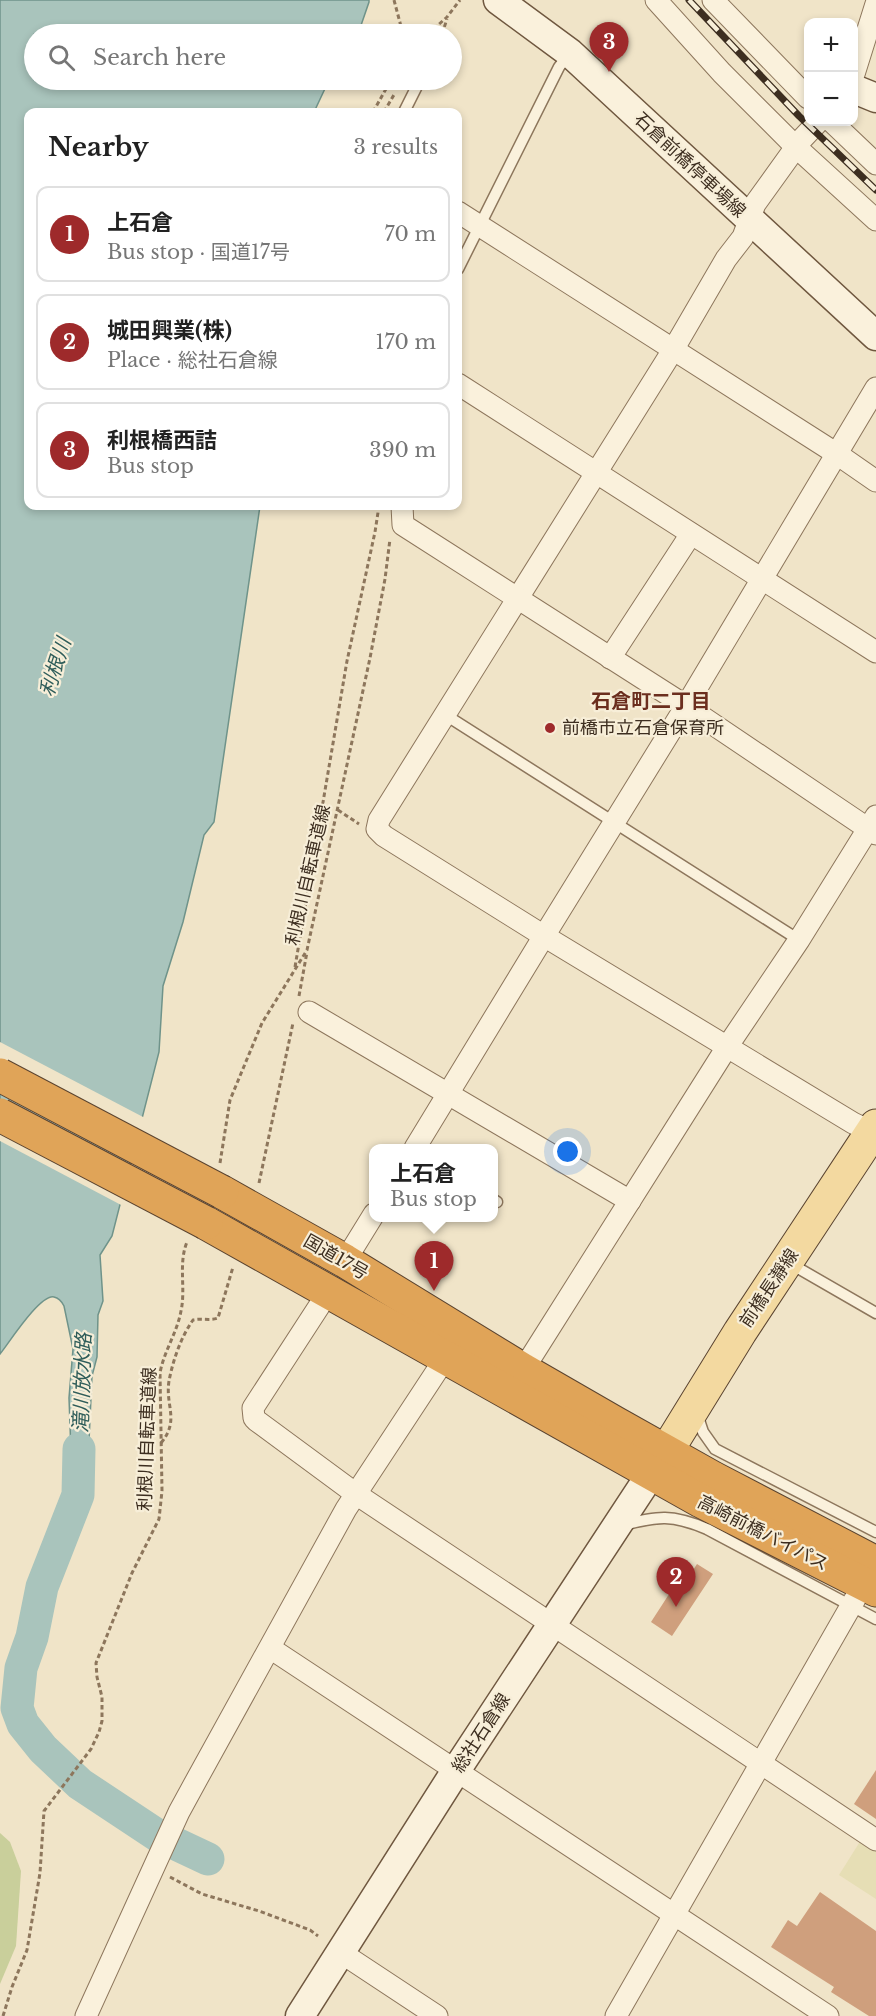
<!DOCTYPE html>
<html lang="en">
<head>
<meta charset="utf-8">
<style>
	body { margin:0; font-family:"Libre Baskerville","Noto Sans JP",serif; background:#f6f6f6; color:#222 }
	.controls { position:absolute; right:18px; top:18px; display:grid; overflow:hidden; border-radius:12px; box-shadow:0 3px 9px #0003 }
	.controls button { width:54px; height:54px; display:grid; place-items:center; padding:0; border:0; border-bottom:2px solid #e0e0e0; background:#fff; color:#222; font:30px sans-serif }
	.you { position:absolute; left:568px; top:1152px; width:21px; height:21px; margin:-15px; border:4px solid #fff; border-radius:50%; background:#1a73e8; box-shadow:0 0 0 9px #1a73e833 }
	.badge { display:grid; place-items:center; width:39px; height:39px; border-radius:50%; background:#9e2a2b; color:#fff; font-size:20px; font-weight:700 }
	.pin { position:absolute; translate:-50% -50px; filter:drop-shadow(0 2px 3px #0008) }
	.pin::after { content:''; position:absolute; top:32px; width:21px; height:18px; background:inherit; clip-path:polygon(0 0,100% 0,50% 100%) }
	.popup { position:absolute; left:369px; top:1144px; width:129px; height:78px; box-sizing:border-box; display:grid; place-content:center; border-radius:12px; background:#fff; filter:drop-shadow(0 2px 4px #0005); font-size:20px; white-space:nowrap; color:#767676 }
	.popup b { font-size:22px; color:#222 }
	.popup::after { content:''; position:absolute; left:50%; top:100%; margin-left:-12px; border:12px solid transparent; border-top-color:#fff }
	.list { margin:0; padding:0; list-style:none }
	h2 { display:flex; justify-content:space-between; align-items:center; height:78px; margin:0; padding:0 24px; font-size:26px }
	h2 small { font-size:20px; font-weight:400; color:#767676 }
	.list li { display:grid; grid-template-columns:39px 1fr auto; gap:18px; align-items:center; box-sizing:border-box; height:96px; margin:0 12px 12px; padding:0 12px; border:2px solid #e0e0e0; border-radius:12px }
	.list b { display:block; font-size:22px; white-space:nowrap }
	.list p { margin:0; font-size:20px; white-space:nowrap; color:#767676 }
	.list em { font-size:20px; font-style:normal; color:#767676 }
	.icon { flex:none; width:33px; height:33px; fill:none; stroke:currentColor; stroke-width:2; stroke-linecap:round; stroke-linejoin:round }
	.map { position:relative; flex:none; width:876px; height:2016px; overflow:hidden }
	.search { position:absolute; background:#fff; box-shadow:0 3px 9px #0003; left:24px; top:24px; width:438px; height:66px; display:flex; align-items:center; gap:15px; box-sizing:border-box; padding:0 21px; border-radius:33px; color:#767676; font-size:22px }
	.panel { position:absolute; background:#fff; box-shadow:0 3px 9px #0003; left:24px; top:108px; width:438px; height:402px; border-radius:12px }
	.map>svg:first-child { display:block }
	.farmland { fill:#e6deb5 }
	.green { fill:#c9cf9b }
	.water { fill:#a9c4bc; stroke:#6f938a; stroke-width:1.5 }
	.pier { fill:#f0e4c8 }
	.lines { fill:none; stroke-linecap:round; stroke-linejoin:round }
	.river { stroke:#a9c4bc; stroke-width:33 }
	.building { fill:#cf9f7d }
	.lane-casing { stroke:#8d765c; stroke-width:13 }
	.street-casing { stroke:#8d765c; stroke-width:23 }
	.secondary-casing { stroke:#6f573f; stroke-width:31 }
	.primary-casing { stroke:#5b4430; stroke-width:35 }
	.highway-casing { stroke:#5b4430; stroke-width:35 }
	.path { stroke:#8d765c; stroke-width:3; stroke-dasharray:4.5 3; stroke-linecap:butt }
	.lane { stroke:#faf1dc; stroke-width:10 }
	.street { stroke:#faf1dc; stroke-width:21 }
	.secondary { stroke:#faf1dc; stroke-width:28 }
	.primary { stroke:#f3d9a0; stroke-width:33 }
	.highway { stroke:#e0a458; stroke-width:33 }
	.rail-casing { stroke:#3d2e20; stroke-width:7 }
	.rail { stroke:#f7eed8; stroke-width:4.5; stroke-dasharray:14; stroke-linecap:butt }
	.highway-bridge-casing { stroke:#5b4430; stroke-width:35; stroke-linecap:butt }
	.highway-bridge { stroke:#e0a458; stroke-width:33 }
	.poi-dot { fill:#9e2a2b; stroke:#f7eed8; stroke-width:2 }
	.labels { text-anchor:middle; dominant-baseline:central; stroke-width:4.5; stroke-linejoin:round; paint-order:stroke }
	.street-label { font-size:18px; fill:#3d2e20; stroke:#f7eed8 }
	.poi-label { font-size:18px; fill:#3d2e20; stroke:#f7eed8; text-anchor:start }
	.water-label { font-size:20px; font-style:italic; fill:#2f5d5a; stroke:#f7eed8 }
	.neighbourhood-label { font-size:20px; font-weight:bold; fill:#6b2e1e; stroke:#f7eed8 }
</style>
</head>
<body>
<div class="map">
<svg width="876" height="2016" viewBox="0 0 876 2016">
	<rect width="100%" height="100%" fill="#f0e4c8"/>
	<polygon class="farmland" points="861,1840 876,1851 876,1899 839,1875"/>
	<polygon class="green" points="0,1833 10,1842 21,1871 16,1946 0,1984"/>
	<path class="water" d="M0,0H369V2L358,34H34V80H329L314,112H28V506H260L214,822L204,835L183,922L163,986L159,1052L112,1236L100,1255L103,1301L98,1315L97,1357L92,1376L87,1484L78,1495L71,1452L69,1398L73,1349L64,1306C62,1302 59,1298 54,1297C40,1294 9,1343 0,1354Z"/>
	<g class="pier">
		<polygon points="0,1042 145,1118 134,1162 0,1092"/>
		<polygon points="0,1099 132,1169 123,1206 0,1141"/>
	</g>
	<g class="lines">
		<polyline class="river" points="79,1449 78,1495 42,1587 32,1637 21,1668 17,1708 23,1724 43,1749 80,1784 157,1835 208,1859"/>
	</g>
	<g class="building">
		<polygon points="697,1564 713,1574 672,1636 651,1622 673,1588 679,1592"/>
		<polygon points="876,1770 876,1819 854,1804"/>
		<polygon points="820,1892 876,1931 876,2016 869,2016 831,1992 834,1987 771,1947 788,1920 797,1926"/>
	</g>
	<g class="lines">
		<g class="lane-casing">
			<g id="lane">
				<polyline points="404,112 420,80"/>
				<polyline points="458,269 559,67 569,54"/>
				<polyline points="444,714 799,940"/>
				<polyline points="494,1200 497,1202"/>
				<polyline points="791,1264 876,1313"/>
				<polyline points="697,1414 703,1432 715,1449 876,1532"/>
				<path d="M623,1525C658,1516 672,1514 707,1529L876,1619"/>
			</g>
		</g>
		<g class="street-casing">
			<g id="street">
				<polyline points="656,0 722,73 796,147 876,220"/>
				<polyline points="713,0 808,98"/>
				<polyline points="854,74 876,4"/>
				<polyline points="818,122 801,140 755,204 743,237 726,259 673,350 379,820 377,829 384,836 544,936 853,1123 876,1134"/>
				<polyline points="832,122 876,164"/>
				<polyline points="458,212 837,454 876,481"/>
				<polyline points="458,384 876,652"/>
				<polyline points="402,506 403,525 686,706 876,834"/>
				<polyline points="610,658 691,534"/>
				<polyline points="309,1012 630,1201"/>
				<polyline points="415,1148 544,936 686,706 876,388"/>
				<polyline points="345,1261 374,1214"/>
				<polyline points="329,1291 253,1408 254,1418 257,1421 356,1494 876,1840"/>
				<polyline points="523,1370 727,1047 799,940 876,816"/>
				<polyline points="270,1648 828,2016"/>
				<polyline points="340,1952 437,2016"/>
				<polyline points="86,2016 179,1812 197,1779 346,1509 446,1357"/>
				<polyline points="616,2016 855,1599"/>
			</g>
		</g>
		<g class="secondary-casing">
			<g id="secondary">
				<polyline points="498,0 570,53 597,78 876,336"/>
				<polyline points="854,89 876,98"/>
				<polyline points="300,2016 457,1769 664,1454"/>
			</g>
		</g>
		<g class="primary-casing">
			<polyline id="primary" points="666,1452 740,1332 876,1126"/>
		</g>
		<g class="highway-casing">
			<g id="highway">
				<polyline points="222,1192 345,1261 523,1370 615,1423 713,1478 876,1563"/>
				<polyline points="206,1223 701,1501 876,1590"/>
			</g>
		</g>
		<g class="path">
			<polyline points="394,0 403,34"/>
			<polyline points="428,34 447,17 460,0"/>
			<polyline points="442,34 447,19"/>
			<polyline points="373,112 391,80"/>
			<polyline points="384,112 395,93"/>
			<polyline points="338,810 359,824"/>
			<polyline points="295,967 347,661 375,532 379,506"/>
			<polyline points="299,996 307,952"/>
			<polyline points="220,1163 230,1100 262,1023 307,950 370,658 385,579 390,539"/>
			<polyline points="259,1183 293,1023"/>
			<path d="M161,1443C180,1420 165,1406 169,1381C173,1360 181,1337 193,1320C201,1318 210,1321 218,1318L233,1267"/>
			<polyline points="170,1877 202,1894 259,1911 310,1930 318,1936"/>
			<path d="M3,2016L12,1987L27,1950L40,1873L44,1811L91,1749L99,1732L102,1721V1697L97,1677L96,1663L132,1573L159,1519L162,1491L160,1373C164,1351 177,1333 181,1311C186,1288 178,1264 187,1242"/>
		</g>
		<use href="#lane" class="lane"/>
		<use href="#street" class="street"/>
		<use href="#secondary" class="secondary"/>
		<use href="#primary" class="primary"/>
		<use href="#highway" class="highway"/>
		<g class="rail-casing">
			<polyline id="rail" points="689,0 799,116 876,190"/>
		</g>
		<use href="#rail" class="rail"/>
		<g class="highway-bridge-casing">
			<g id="highway-bridge">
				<polyline points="0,1075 222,1192"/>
				<polyline points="0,1115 206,1223"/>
			</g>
		</g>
		<use href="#highway-bridge" class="highway-bridge"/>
	</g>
	<circle class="poi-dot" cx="550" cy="728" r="6"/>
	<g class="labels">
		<g class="street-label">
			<text transform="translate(690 165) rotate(43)">石倉前橋停車場線</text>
			<text transform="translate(308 875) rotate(-77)">利根川自転車道線</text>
			<text transform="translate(336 1257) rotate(30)">国道17号</text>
			<text transform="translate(769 1288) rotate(-56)">前橋長瀞線</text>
			<text transform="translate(147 1439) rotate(-88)">利根川自転車道線</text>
			<text transform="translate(763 1533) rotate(27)">高崎前橋バイパス</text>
			<text transform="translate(481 1733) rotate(-57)">総社石倉線</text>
		</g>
		<g class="poi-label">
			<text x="562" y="728">前橋市立石倉保育所</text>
		</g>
		<g class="water-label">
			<text transform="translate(55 667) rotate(-72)">利根川</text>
			<text transform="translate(82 1383) rotate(-88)">滝川放水路</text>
		</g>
		<g class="neighbourhood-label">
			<text x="651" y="701">石倉町二丁目</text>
		</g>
	</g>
</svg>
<div class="controls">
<button>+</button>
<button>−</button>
</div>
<div class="you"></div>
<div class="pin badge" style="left:434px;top:1291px">1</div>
<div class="popup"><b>上石倉</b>Bus stop</div>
<div class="pin badge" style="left:676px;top:1607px">2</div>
<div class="pin badge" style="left:609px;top:72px">3</div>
<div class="search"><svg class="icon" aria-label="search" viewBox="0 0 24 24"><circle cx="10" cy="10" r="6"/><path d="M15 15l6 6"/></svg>Search here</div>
<section class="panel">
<h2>Nearby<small>3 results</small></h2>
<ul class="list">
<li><span class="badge">1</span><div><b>上石倉</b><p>Bus stop · 国道17号</p></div><em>70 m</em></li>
<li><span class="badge">2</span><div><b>城田興業(株)</b><p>Place · 総社石倉線</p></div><em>170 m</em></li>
<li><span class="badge">3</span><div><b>利根橋西詰</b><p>Bus stop</p></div><em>390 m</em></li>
</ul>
</section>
</div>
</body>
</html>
